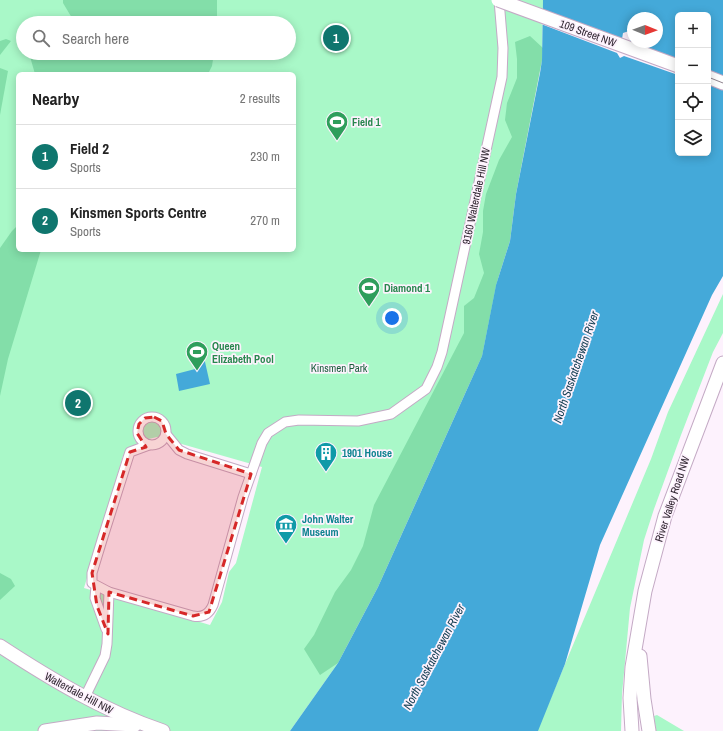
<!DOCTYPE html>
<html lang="en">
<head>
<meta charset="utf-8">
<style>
	body { margin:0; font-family:"Archivo Narrow",sans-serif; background:#f6f6f6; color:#222 }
	.controls { position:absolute; right:12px; top:12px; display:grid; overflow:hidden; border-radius:6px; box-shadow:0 2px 10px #0003 }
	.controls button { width:36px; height:36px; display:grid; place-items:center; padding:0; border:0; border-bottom:1px solid #e0e0e0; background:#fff; color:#222; font:20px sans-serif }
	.compass { position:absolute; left:627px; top:12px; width:36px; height:36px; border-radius:50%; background:#fff; box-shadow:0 2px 10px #0003; rotate:91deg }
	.you { position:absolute; left:392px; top:318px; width:14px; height:14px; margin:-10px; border:3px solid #fff; border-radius:50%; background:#1a73e8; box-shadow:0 0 0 6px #1a73e833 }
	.badge { display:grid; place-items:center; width:26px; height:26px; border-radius:50%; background:#0f766e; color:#fff; font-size:13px; font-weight:700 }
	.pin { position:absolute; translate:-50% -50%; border:2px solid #fff; box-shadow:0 1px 4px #0006 }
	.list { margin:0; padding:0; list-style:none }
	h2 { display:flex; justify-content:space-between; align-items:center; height:52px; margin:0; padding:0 16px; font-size:17px }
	h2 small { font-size:13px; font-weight:400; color:#767676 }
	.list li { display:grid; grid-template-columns:26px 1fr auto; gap:12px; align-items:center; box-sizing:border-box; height:64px; padding:0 16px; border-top:1px solid #e0e0e0 }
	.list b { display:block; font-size:15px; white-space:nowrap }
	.list p { margin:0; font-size:13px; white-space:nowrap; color:#767676 }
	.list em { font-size:13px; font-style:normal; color:#767676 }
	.icon { flex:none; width:22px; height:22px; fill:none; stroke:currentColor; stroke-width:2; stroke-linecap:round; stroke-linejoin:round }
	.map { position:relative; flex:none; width:723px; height:731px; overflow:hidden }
	.search { position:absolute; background:#fff; box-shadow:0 2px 10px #0003; left:16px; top:16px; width:280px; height:44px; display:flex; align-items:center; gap:10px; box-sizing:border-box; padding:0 14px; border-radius:22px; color:#767676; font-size:15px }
	.panel { position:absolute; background:#fff; box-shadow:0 2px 10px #0003; left:16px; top:72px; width:280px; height:180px; border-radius:6px }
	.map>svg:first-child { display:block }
	.green { fill:#a9f8c8; fill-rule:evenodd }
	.forest { fill:#83dea9 }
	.water { fill:#44a9d9; fill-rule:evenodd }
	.pier { fill:#fdf2fd }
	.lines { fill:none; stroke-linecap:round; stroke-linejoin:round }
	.minor-casing { stroke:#c4aac5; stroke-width:11 }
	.secondary-casing { stroke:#c4aac5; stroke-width:15 }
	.minor { stroke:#fff; stroke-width:9 }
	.secondary { stroke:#fff; stroke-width:13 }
	.tram { stroke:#8e838e; stroke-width:1 }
	.secondary-bridge-casing { stroke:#c4aac5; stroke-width:15; stroke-linecap:butt }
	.secondary-bridge { stroke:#fff; stroke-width:13 }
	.marked { fill:#d62828; fill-opacity:0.2; stroke:#d62828; stroke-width:3; stroke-dasharray:8 5; stroke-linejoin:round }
	.labels { text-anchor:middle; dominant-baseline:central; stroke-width:3.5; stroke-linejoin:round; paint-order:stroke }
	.street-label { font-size:11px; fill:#2e242f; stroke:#fdf2fd }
	.leisure-label { font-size:11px; font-weight:bold; fill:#27864d; stroke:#fdf2fd; text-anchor:start }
	.park-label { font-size:11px; fill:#1a5e3c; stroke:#fdf2fd }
	.culture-label { font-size:11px; font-weight:bold; fill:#0d838f; stroke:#fdf2fd; text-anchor:start }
	.water-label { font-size:12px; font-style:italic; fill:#123d51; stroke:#fdf2fd }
</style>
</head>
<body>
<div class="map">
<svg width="723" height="731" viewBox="0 0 723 731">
	<rect width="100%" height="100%" fill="#fdf2fd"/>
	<g class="green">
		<path d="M0,0H543L542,60L482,356L338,663L290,731H0ZM23,23H289V53H23ZM18,74H294V250H18ZM157,437L262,467L236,563L229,572L222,602L210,625L84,588L123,456L140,441Z"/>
		<polygon points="723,294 723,333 713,352 681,435 654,509 644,540 630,608 622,694 621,731 537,731 651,459 668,412"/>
		<polygon points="657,715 684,731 656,731 654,716"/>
	</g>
	<g class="forest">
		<polygon points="63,0 217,0 217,23 72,23 72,18 63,3"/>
		<polygon points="530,36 543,48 542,60 516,194 510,241 496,285 482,356 378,587 338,663 320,675 304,649 314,635 335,592 351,570 363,546 374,505 464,333 464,306 474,298 484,273 479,254 483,232 483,211 486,194 499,160 512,137 505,120 507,103 517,78 517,59 515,42"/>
		<polygon points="6,39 11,41 0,55 0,41"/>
		<polygon points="29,53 214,53 212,66 208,74 35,74"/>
		<polygon points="0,68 8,71 0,115"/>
		<polygon points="18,225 18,250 41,250 8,359 0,396 0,248 12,231"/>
		<polygon points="0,573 11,579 15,586 0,600"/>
	</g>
	<g class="water">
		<path d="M543,0H723V276L712,295L600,545L565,664L538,731H290L338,663L378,587L482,356L496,285L510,241L516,194L540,73L542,60ZM678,15H708V153H678ZM633,18H657V42H633Z"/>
		<polygon points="203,353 210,384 179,391 176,374 199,368 196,354"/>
	</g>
	<polygon class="pier" points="541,10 622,39 623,33 629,31 631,35 630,42 678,60 678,75 624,56 620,58 617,53 541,24"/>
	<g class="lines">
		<g class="minor-casing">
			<g id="minor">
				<circle cx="152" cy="431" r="14"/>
				<polyline points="166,434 179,450 187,454 251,474"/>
				<path d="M149,445L130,452L128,458L102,540L92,573V583L109,592L193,616C203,618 209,614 213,605L243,497L262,443L268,433L285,422L299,420L358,421L391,414L426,389L437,367L442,352L502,77L503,48L499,0"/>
				<polyline points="96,586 95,598 106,629"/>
				<polyline points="85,697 105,656 107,644 109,592"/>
			</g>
		</g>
		<g class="secondary-casing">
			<g id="secondary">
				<polyline points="708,77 723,83"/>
				<path d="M0,646C52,680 104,711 163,731"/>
				<polyline points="640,656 644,699 649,731"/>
				<polyline points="45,731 97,723 135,725"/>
				<polyline points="632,731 630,698 632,667 645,591 665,516 723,363"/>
			</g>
		</g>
		<use href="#minor" class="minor"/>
		<use href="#secondary" class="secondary"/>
		<g class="tram">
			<polyline points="496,0 678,66"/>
			<polyline points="708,77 723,83"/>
		</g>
		<g class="secondary-bridge-casing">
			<polyline id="secondary-bridge" points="498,0 678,66"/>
		</g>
		<use href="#secondary-bridge" class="secondary-bridge"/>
	</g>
	<path class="marked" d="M154,417L162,421L166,434L179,450L251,474L209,612L193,616L109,592L108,634L97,606L92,573L128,458L130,452L146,447L137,433L139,424L145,418Z"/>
	<defs>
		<g id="stadium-pin" transform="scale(1.15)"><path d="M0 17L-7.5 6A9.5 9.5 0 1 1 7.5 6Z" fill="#2e9e5b" stroke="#fdf2fd"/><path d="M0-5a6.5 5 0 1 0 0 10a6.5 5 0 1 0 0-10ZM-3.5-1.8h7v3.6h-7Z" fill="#fff"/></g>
		<g id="building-pin" transform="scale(1.15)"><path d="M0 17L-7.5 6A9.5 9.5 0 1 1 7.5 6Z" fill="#0f9aa8" stroke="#fdf2fd"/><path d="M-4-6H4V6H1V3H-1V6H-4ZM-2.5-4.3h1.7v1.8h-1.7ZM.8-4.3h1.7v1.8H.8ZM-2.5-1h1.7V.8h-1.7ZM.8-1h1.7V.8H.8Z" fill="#fff"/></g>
		<g id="museum-pin" transform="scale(1.15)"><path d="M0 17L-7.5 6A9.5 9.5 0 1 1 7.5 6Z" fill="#0f9aa8" stroke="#fdf2fd"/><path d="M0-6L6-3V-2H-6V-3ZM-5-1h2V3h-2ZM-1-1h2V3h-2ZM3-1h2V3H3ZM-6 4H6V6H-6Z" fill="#fff"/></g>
	</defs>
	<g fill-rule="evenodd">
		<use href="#stadium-pin" x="337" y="122"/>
		<use href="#stadium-pin" x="369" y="288"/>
		<use href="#stadium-pin" x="197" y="352"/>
		<use href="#building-pin" x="326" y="453"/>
		<use href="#museum-pin" x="286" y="525"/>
	</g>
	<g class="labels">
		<g class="street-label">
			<text transform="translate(588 33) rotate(20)">109 Street NW</text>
			<text transform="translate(476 196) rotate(-78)">9160 Walterdale Hill NW</text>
			<text transform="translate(672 499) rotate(-72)">River Valley Road NW</text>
			<text transform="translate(79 693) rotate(28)">Walterdale Hill NW</text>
		</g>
		<g class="leisure-label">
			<text x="352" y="122">Field 1</text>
			<text x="384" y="288">Diamond 1</text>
			<text x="212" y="346">Queen<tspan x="212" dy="13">Elizabeth Pool</tspan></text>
		</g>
		<g class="park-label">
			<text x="339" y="368">Kinsmen Park</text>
		</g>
		<g class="culture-label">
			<text x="342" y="453">1901 House</text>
			<text x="302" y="519">John Walter<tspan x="302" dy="13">Museum</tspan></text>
		</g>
		<g class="water-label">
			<text transform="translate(576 367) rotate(-71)">North Saskatchewan River</text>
			<text transform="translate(434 657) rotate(-62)">North Saskatchewan River</text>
		</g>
	</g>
</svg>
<div class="controls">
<button>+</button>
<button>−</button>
<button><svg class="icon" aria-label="locate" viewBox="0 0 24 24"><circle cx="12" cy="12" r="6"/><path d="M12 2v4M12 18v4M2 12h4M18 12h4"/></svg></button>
<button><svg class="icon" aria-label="layers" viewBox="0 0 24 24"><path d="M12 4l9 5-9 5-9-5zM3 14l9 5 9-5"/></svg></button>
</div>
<svg class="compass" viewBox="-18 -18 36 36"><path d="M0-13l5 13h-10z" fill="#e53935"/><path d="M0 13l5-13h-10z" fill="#767676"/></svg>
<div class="you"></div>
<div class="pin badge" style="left:336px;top:38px">1</div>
<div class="pin badge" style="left:78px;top:403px">2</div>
<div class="search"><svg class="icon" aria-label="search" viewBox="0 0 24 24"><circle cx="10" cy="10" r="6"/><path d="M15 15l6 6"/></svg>Search here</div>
<section class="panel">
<h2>Nearby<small>2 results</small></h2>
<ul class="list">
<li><span class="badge">1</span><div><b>Field 2</b><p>Sports</p></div><em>230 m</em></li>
<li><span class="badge">2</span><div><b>Kinsmen Sports Centre</b><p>Sports</p></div><em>270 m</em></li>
</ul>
</section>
</div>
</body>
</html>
